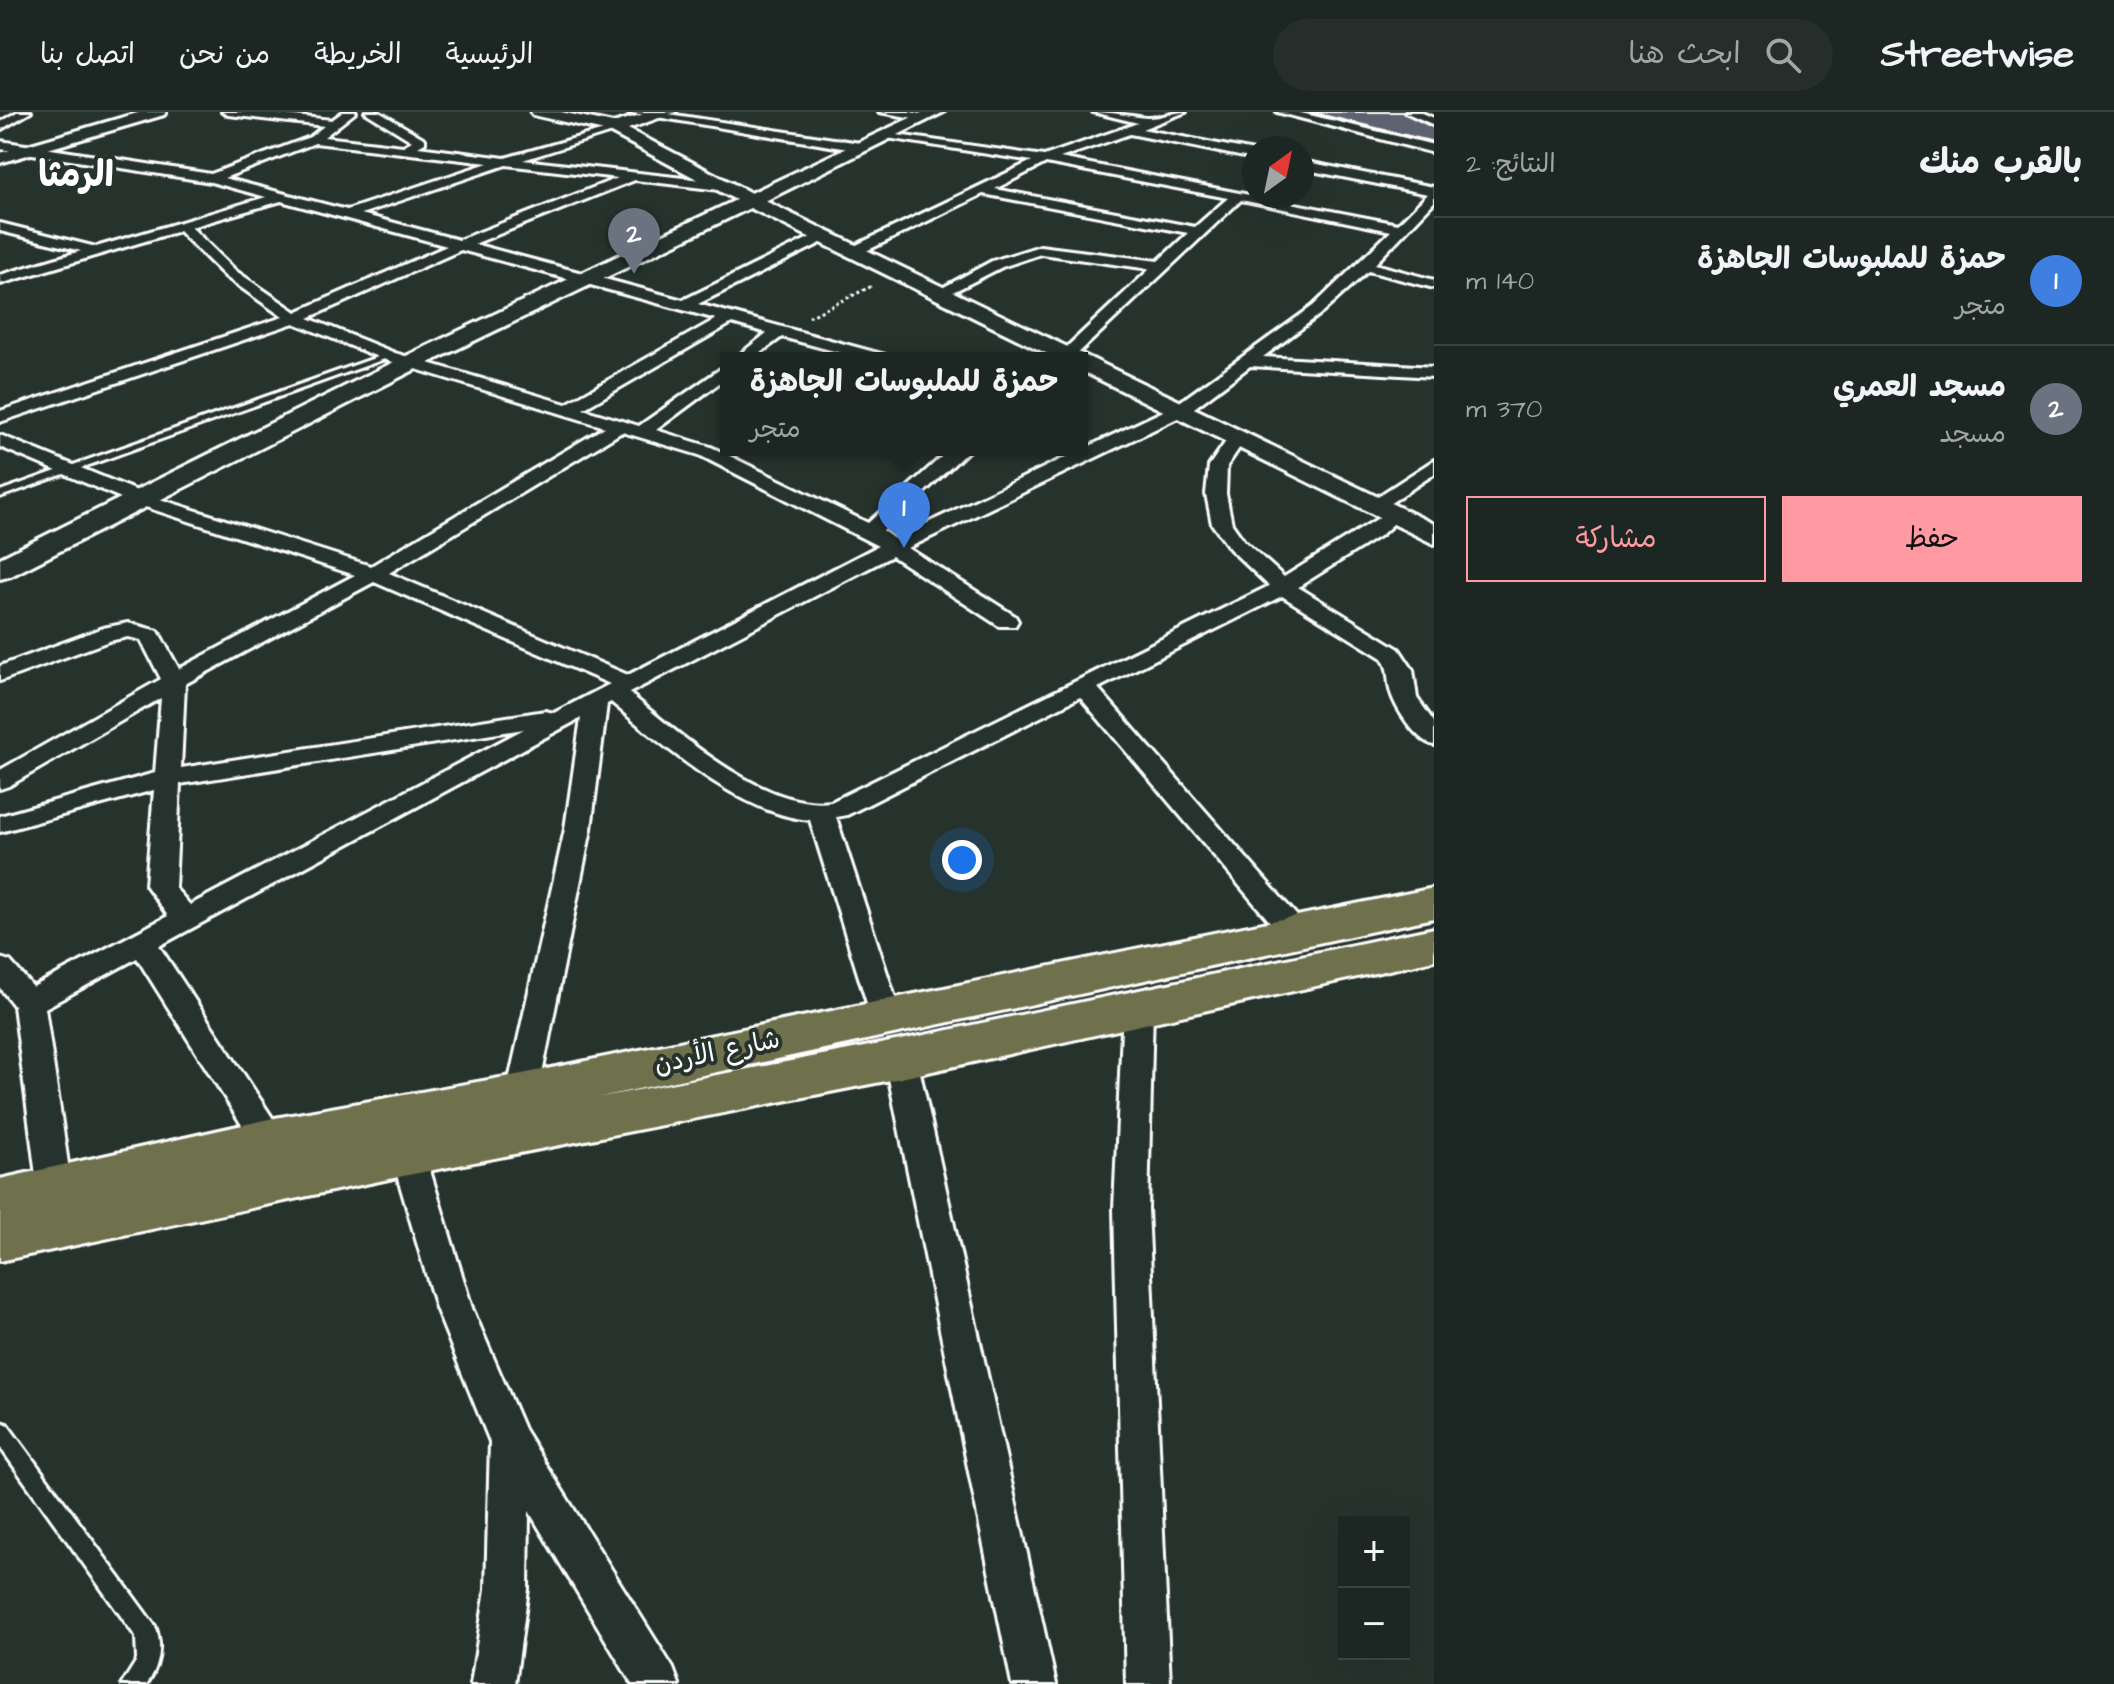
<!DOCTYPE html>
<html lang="ar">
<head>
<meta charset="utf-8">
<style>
	body { margin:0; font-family:"Architects Daughter","Playpen Sans Arabic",sans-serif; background:#252e2a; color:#f1f3f6; direction:rtl }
	.controls { position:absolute; right:24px; bottom:24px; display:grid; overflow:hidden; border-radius:0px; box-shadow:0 8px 32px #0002 }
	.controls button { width:72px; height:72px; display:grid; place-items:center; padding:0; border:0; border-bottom:2px solid #3a4340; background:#1c2622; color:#f1f3f6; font:40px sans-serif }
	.compass { position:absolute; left:1242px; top:24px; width:72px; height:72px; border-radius:50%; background:#1c2622; box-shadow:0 8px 32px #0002; rotate:33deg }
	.you { position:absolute; left:962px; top:748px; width:28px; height:28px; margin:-20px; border:6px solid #fff; border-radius:50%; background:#1a73e8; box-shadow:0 0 0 12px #1a73e833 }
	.badge { display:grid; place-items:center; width:52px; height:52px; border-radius:50%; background:#ff9aa2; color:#fff; font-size:26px; font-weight:700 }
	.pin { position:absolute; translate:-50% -66px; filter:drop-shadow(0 2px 4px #0008) }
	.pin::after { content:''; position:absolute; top:42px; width:28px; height:24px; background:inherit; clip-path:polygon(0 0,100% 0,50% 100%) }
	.popup { position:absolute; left:720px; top:240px; width:368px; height:104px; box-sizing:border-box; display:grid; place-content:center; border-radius:0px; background:#1c2622; filter:drop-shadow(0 2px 6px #0005); font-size:26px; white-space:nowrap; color:#a0a5a5 }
	.popup b { font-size:30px; color:#f1f3f6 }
	.popup::after { content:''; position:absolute; left:50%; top:100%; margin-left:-16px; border:16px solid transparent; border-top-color:#1c2622 }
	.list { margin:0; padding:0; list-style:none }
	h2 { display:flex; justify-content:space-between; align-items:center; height:104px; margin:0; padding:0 32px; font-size:34px }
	h2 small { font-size:26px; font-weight:400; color:#a0a5a5 }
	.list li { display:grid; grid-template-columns:52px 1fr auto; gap:24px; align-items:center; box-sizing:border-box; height:128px; padding:0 32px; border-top:2px solid #3a4340 }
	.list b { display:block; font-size:30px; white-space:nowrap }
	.list p { margin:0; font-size:26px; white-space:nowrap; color:#a0a5a5 }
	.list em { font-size:26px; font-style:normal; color:#a0a5a5 }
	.actions { display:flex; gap:16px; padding:24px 32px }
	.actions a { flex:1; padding:18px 0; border:2px solid #ff9aa2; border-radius:0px; text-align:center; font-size:28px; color:#ff9aa2 }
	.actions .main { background:#ff9aa2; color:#111 }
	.icon { flex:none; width:44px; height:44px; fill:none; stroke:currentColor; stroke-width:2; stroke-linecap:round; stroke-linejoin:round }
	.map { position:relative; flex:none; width:1434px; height:1572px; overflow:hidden; direction:ltr }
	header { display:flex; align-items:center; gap:48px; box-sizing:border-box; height:112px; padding:0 40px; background:#1c2622; border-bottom:2px solid #3a4340 }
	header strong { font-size:38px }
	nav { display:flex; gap:44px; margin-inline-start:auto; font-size:28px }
	.search { width:560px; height:72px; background:#252e2a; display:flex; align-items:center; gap:20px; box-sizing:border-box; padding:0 28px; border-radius:44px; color:#a0a5a5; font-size:30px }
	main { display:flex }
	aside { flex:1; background:#1c2622 }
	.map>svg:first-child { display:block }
	.building { fill:#5c6270; stroke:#fff; stroke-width:2 }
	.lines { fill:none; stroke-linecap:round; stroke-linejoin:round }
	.lane-casing { stroke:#fff; stroke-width:6 }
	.street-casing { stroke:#fff; stroke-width:6 }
	.secondary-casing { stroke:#fff; stroke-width:6 }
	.highway-casing { stroke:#fff; stroke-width:6 }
	.path { stroke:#fff; stroke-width:3; stroke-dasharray:3 3; stroke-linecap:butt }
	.lane { fill:#26332d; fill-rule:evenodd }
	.street { fill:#26332d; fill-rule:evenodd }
	.secondary { fill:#26332d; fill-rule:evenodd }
	.highway { fill:#6e714b; fill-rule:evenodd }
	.labels { text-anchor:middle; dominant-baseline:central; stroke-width:8; stroke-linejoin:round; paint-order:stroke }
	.street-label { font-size:26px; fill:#fff; stroke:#26332d }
	.far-town-label { font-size:36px; font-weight:bold; fill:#fff; stroke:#26332d }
</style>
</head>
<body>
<header>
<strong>Streetwise</strong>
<div class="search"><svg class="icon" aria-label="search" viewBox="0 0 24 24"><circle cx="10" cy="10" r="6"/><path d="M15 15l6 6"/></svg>ابحث هنا</div>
<nav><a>الرئيسية</a><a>الخريطة</a><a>من نحن</a><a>اتصل بنا</a></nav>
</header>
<main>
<aside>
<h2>بالقرب منك<small>النتائج: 2</small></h2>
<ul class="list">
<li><span class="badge" style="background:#3f7fe0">1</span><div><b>حمزة للملبوسات الجاهزة</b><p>متجر</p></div><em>140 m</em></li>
<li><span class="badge" style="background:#6b7280">2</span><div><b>مسجد العمري</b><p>مسجد</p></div><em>370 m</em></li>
</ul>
<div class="actions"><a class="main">حفظ</a><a>مشاركة</a></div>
</aside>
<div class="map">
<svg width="1434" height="1572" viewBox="0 0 1434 1572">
	<rect width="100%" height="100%" fill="#26332d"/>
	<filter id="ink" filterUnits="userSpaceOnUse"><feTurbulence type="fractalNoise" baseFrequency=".0125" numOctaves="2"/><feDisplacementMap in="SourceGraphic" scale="16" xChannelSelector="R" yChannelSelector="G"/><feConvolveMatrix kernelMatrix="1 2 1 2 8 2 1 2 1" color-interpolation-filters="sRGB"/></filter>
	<g filter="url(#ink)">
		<polygon class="building" points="1310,0 1402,0 1434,16 1434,30"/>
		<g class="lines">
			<g class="lane-casing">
				<g id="lane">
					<polygon points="386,242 393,244 0,385 0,379"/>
					<polygon points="728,338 741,338 721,347 713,345"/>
					<path d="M0,1310L7,1312L155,1514C163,1535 159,1554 147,1572H122L137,1548L136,1525L0,1335Z"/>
				</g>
			</g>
			<g class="street-casing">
				<g id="street">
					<polygon points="17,0 31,0 0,18 0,10"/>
					<path d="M222,0H257L332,8L343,0H356L324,25L403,34L412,29L365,0H379L425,27V31L418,35L505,46L618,14V18L523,48L728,71L734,75L728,79L635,68L474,132L683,188L819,121H829V127L698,192L885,243L887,246H860L782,225L753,246H735L767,221L732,211L583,297L639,314L726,253V266L656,318L711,335L868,411L949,338H969L883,419L894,427L1174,294L1313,194L1391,119L1241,88L1073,246H1055L1150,157L1041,142L1002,155L945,184L940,185L933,181L992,149L1040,134L1158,149L1188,121L983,82L860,142H850V136L1032,49L887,26L883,25V21L1044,44L1138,11L1093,0C1112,0 1128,4 1147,6C1159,7 1172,0 1186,0L1142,17L1254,39V47L1130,22L1060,46L1398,112L1428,82L1302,57V49L1434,75V90L1375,152L1434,168V176L1368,159L1323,200L1263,245L1434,255V265L1250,254L1186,302L908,436L1015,504L1018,509L1015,514H999L892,444L629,581C678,621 765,699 831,690L1269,474L1230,437L1212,412L1206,382L1209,354L1231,322L1237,321L1246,326L1227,354L1226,382L1232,412L1244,429L1284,465L1393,397L1403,403L1381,423L1298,475L1399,537L1413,558L1417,586L1434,610V633C1416,629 1395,596 1390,578C1387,565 1390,558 1382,546L1282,484L1098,576L1303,811L1307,818L1303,825L1293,828L1283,825L1080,585L847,703L836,705L901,904L897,912L886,915L875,912L871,904L810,708C741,703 663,633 611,590L607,592L591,717L538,982L533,991L522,994L511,991L506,982L565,717L581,606L159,834L281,1019L286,1028L281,1037L269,1041L257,1037L137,846L45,896L72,1079L67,1089L55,1093L43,1089L38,1079L14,894L0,876V846L10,849L33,875L168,804L146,773L154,678L0,720V704L155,661L161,586L9,674L0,677V658L161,567L141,528L128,525L109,529L0,569V554L103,516L128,511L158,519L179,557L355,463L133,391L0,335V323L147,383L371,454L605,315L383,247L294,211L0,310V299L283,205L226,165L179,119L0,172V163L81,139L0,119V111L96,135L266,85L211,70L0,37V29L211,62L310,25L324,14L228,3ZM315,31L488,51L347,98L224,66ZM1046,51L1228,86L1195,115L995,77ZM506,53L618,66L459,128L361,102ZM281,89L447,134L296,200L236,159L191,115ZM461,138L716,207L566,292L395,241L308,206ZM622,320L699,343L878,434L628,563L389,461ZM374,470L610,572L554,601L545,599L181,656L185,572ZM524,617L190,793L175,776L180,672Z"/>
					<polygon points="627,0 655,0 860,31 866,35 860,39"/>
					<polygon points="879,0 912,0 931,5 925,8"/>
					<polygon points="1277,0 1297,0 1434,33 1434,41"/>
					<polygon points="1405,0 1420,0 1434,6 1434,13"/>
					<polygon points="1434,348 1434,362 1380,398 1373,400 1363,394"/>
					<polygon points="1138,884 1149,887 1153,895 1148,1097 1170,1572 1126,1572 1114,1097 1123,895 1127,887"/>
					<polygon points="901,935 912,939 917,947 1056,1572 1012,1572 885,947 890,939"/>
					<polygon points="408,1029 420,1033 425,1042 472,1196 524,1317 673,1556 679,1572 632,1572 529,1399 528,1477 515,1572 471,1572 486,1477 490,1330 436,1196 391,1042 396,1033"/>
				</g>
			</g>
			<g class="secondary-casing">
				<g id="secondary">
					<polygon points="141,0 166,0 164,3 0,51 0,41"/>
					<polygon points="531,0 561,0 613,11 651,0 676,0 628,17 751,81 923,0 944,0 765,89 1434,412 1434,432 1082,259 1082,246 1056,246 750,96 420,255 11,464 0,467 0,446 404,245 736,88 609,20 533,3"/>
				</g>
			</g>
			<g class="highway-casing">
				<polygon id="highway" points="1434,776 1434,806 596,986 901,928 1434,816 1434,848 901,966 408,1063 0,1149 0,1067 269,1007 522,962"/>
			</g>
			<polyline class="path" points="809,205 872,174"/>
			<use href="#lane" class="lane"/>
			<use href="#street" class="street"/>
			<use href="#secondary" class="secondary"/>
			<use href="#highway" class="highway"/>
		</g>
	</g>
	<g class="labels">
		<g class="street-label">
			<text transform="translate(717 940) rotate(-12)">شارع الأردن</text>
		</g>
		<g class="far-town-label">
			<text x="76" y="63">الرمثا</text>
		</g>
	</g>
</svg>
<div class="controls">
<button>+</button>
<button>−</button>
</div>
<svg class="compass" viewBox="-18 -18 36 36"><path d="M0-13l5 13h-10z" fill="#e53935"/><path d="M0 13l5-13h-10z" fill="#a0a5a5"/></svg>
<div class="you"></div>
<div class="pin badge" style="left:904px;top:436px;background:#3f7fe0">1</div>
<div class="popup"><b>حمزة للملبوسات الجاهزة</b>متجر</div>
<div class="pin badge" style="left:634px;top:162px;background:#6b7280">2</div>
</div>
</main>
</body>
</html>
